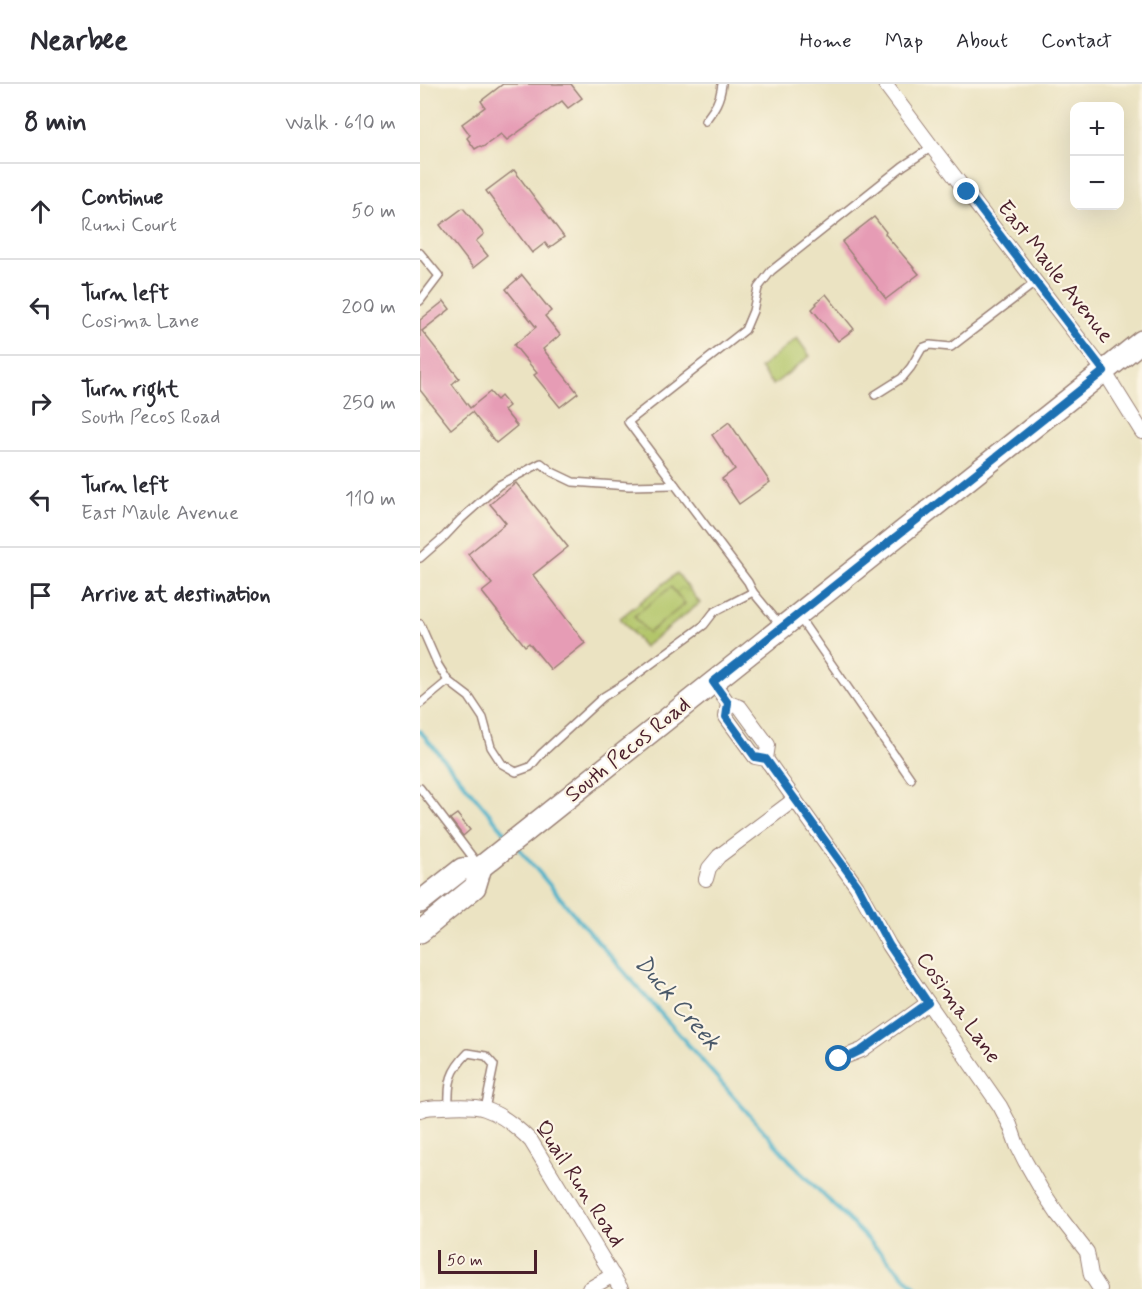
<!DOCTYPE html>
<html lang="en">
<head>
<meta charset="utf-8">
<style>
	body { margin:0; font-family:Mynerve,sans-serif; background:#f2f2f3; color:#2b2b33 }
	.controls { position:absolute; right:18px; top:18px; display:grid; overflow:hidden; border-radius:12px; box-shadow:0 6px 24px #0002 }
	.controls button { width:54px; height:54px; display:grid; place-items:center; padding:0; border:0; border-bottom:2px solid #e1e1e2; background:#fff; color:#2b2b33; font:30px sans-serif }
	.scale { position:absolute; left:18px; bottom:15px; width:99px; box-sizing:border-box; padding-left:6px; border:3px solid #4a1f2b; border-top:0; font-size:16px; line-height:21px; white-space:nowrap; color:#4a1f2b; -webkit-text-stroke:4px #fcf5e5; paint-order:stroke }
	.stop { position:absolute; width:18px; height:18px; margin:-14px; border:4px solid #1f6fb2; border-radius:50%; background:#fff }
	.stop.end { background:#1f6fb2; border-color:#fff; box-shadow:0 2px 6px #0008 }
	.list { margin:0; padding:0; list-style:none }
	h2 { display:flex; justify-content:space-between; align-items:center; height:78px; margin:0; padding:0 24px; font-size:26px }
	h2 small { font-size:20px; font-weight:400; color:#7c7c81 }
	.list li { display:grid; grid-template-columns:39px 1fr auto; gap:18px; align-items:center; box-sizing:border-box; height:96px; padding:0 24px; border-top:2px solid #e1e1e2 }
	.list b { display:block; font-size:22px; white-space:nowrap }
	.list p { margin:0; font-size:20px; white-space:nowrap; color:#7c7c81 }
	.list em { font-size:20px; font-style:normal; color:#7c7c81 }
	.icon { flex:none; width:33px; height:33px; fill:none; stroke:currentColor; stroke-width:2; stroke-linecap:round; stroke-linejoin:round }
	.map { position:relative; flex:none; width:722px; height:1205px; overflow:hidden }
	header { display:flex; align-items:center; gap:36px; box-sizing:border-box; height:84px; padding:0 30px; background:#fff; border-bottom:2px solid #e1e1e2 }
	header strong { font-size:28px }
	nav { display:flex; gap:33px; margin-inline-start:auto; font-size:21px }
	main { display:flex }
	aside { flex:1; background:#fff }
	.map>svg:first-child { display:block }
	.park { fill:url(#park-crowns); stroke:#7e724a; stroke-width:1.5 }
	.garden { fill:#b3c66a; stroke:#7e724a; stroke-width:1.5 }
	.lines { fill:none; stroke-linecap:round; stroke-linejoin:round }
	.stream { stroke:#4ab1c9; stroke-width:4 }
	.building { fill:#e69cb5 }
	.lane-casing { stroke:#9a8176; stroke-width:10 }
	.street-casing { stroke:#9a8176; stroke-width:16 }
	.primary-casing { stroke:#9a8176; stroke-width:24 }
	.lane { stroke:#fff; stroke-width:7 }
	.street { stroke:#fff; stroke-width:14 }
	.primary { stroke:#fff; stroke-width:21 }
	.route { stroke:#1f6fb2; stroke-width:8 }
	.labels { text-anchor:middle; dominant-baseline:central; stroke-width:4.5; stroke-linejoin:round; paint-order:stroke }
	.street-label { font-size:22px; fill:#4a1f2b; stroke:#fcf5e5 }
	.water-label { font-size:24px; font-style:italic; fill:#4a596a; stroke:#fcf5e5 }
</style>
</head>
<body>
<header>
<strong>Nearbee</strong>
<nav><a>Home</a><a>Map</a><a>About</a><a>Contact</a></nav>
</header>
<main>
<aside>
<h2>8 min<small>Walk · 610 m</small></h2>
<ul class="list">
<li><svg class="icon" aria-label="ahead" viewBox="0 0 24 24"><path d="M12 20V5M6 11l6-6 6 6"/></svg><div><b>Continue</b><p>Rumi Court</p></div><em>50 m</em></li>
<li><svg class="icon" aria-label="left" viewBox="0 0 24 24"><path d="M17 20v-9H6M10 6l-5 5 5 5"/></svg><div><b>Turn left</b><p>Cosima Lane</p></div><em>200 m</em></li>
<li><svg class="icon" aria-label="right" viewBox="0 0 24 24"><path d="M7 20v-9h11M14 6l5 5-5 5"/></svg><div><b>Turn right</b><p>South Pecos Road</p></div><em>250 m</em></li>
<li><svg class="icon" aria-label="left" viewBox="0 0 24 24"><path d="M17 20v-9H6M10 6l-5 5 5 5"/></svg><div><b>Turn left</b><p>East Maule Avenue</p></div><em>110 m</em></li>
<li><svg class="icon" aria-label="arrive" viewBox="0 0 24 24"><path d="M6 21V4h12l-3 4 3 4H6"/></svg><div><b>Arrive at destination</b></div></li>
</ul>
</aside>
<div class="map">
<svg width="722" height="1205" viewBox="0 0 722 1205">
	<defs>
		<pattern id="park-crowns" width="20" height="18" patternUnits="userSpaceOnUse" patternTransform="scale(1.5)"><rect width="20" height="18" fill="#b3c66a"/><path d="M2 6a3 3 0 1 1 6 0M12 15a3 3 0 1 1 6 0" fill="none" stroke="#9baa5c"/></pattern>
	</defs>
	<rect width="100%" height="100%" fill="#fcf5e5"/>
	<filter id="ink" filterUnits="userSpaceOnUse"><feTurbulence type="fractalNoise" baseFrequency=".0167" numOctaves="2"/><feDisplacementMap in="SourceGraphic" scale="12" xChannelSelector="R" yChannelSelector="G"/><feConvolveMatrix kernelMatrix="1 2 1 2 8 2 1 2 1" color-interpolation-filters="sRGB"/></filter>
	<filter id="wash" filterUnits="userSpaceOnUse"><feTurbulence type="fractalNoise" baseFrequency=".008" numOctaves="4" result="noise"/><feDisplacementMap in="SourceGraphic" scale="24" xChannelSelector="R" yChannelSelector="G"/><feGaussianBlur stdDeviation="1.35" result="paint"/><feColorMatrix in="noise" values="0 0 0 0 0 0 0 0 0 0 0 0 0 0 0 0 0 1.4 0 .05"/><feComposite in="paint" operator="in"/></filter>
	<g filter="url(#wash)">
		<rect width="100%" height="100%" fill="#ebe3c2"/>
		<polygon class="park" points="257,489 280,519 224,563 200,534"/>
		<g class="garden">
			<polygon points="377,254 390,272 353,301 340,284"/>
			<polygon points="251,503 265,520 228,549 214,532"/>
		</g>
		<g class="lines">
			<g class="stream">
				<polyline points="0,647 88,752"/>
				<polyline points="97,762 158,835 370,1077 497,1205"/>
			</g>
		</g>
		<g id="blocks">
			<g class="building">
				<polygon points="83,0 151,0 162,14 148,24 142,17 87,56 81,50 63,63 60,62 55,65 47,54 50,51 42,40 65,23 61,17"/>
				<polygon points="94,86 144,153 129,164 125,159 112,169 66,107"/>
				<polygon points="43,124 64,150 56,157 68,172 53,184 20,141"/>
				<polygon points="454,133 466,148 465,150 499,190 466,215 422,158"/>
				<polygon points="102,191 131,227 125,232 140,251 123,265 158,309 140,323 114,291 117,289 94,261 116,243 86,205"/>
				<polygon points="406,210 434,245 418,257 392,225 397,220 396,219"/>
				<polygon points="24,217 30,225 2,247 39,294 32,300 50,324 70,308 77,316 81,312 89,322 84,326 97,342 76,359 52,328 31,345 0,306 0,236"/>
				<polygon points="309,338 350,398 319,420 302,395 315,385 292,351"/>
				<polygon points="96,399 148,463 113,491 165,559 131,586 109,559 105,562 62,508 72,500 48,470 86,439 70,420"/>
				<polygon points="37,730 50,746 43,752 30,735"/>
			</g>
		</g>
	</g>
	<g filter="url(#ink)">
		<use href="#blocks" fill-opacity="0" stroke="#9a8176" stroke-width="1.5"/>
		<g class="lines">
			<g class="lane-casing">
				<g id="lane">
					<path d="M285,37C295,24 300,17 302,0"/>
					<polyline points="0,169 19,192 0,217"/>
					<polyline points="455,311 482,294 491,283 502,264 510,261 531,263 616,198"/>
					<polyline points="0,474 25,452 41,435 79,401 121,379 132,388 153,398 209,402 255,401"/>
					<polyline points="379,533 491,695"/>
					<polyline points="0,540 18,581 28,597 49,613 63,634 71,663 82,680 96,688 110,683 121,670 183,613 204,600 284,541 294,528 333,508"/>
					<polyline points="361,542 333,508 328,498 208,338 325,246 333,227 338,204 351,187 483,82 512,63"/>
					<polyline points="0,620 28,597"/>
					<polyline points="0,704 57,779"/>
					<path d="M29,1023C28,998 30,987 48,969L66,972L74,981L65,1025"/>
				</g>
			</g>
			<g class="street-casing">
				<g id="street">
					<polyline points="465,0 512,63 684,287 722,348"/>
					<polyline points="293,598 308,619 320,623 348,661 346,675"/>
					<polyline points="308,619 306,633 335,673 346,675 437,803 469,861 488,890 580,1022 590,1041 597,1061 605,1077 621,1105 639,1132 667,1168 671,1191 680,1205"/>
					<polyline points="286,795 289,784 299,772 375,715"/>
					<polyline points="419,975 442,966 508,919"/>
					<path d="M0,1026C7,1023 15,1023 23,1023C36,1022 53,1021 65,1025C83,1031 98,1044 111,1057L201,1205"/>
					<polyline points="169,1205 193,1191"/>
				</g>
			</g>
			<g class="primary-casing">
				<g id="primary">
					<polyline points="0,818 42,785 61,783 722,257"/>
					<polyline points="0,848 55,803 61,783"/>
				</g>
			</g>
			<use href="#lane" class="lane"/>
			<use href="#street" class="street"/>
			<use href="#primary" class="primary"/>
		</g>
	</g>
	<g class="lines" filter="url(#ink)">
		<polyline class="route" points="419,975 432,971 442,966 508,919 469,861 438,802 346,675 335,673 306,633 308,619 293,598 684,287 547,108"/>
	</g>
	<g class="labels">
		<g class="street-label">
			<text transform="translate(635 188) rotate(52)">East Maule Avenue</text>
			<text transform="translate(208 666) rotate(-39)">South Pecos Road</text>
			<text transform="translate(538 924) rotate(55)">Cosima Lane</text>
			<text transform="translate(159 1100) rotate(57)">Quail Run Road</text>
		</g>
		<g class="water-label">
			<text transform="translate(257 919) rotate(49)">Duck Creek</text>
		</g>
	</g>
</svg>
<div class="controls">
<button>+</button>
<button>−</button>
</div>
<div class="scale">50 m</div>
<div class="stop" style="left:419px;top:975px"></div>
<div class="stop end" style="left:547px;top:108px"></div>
</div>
</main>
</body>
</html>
